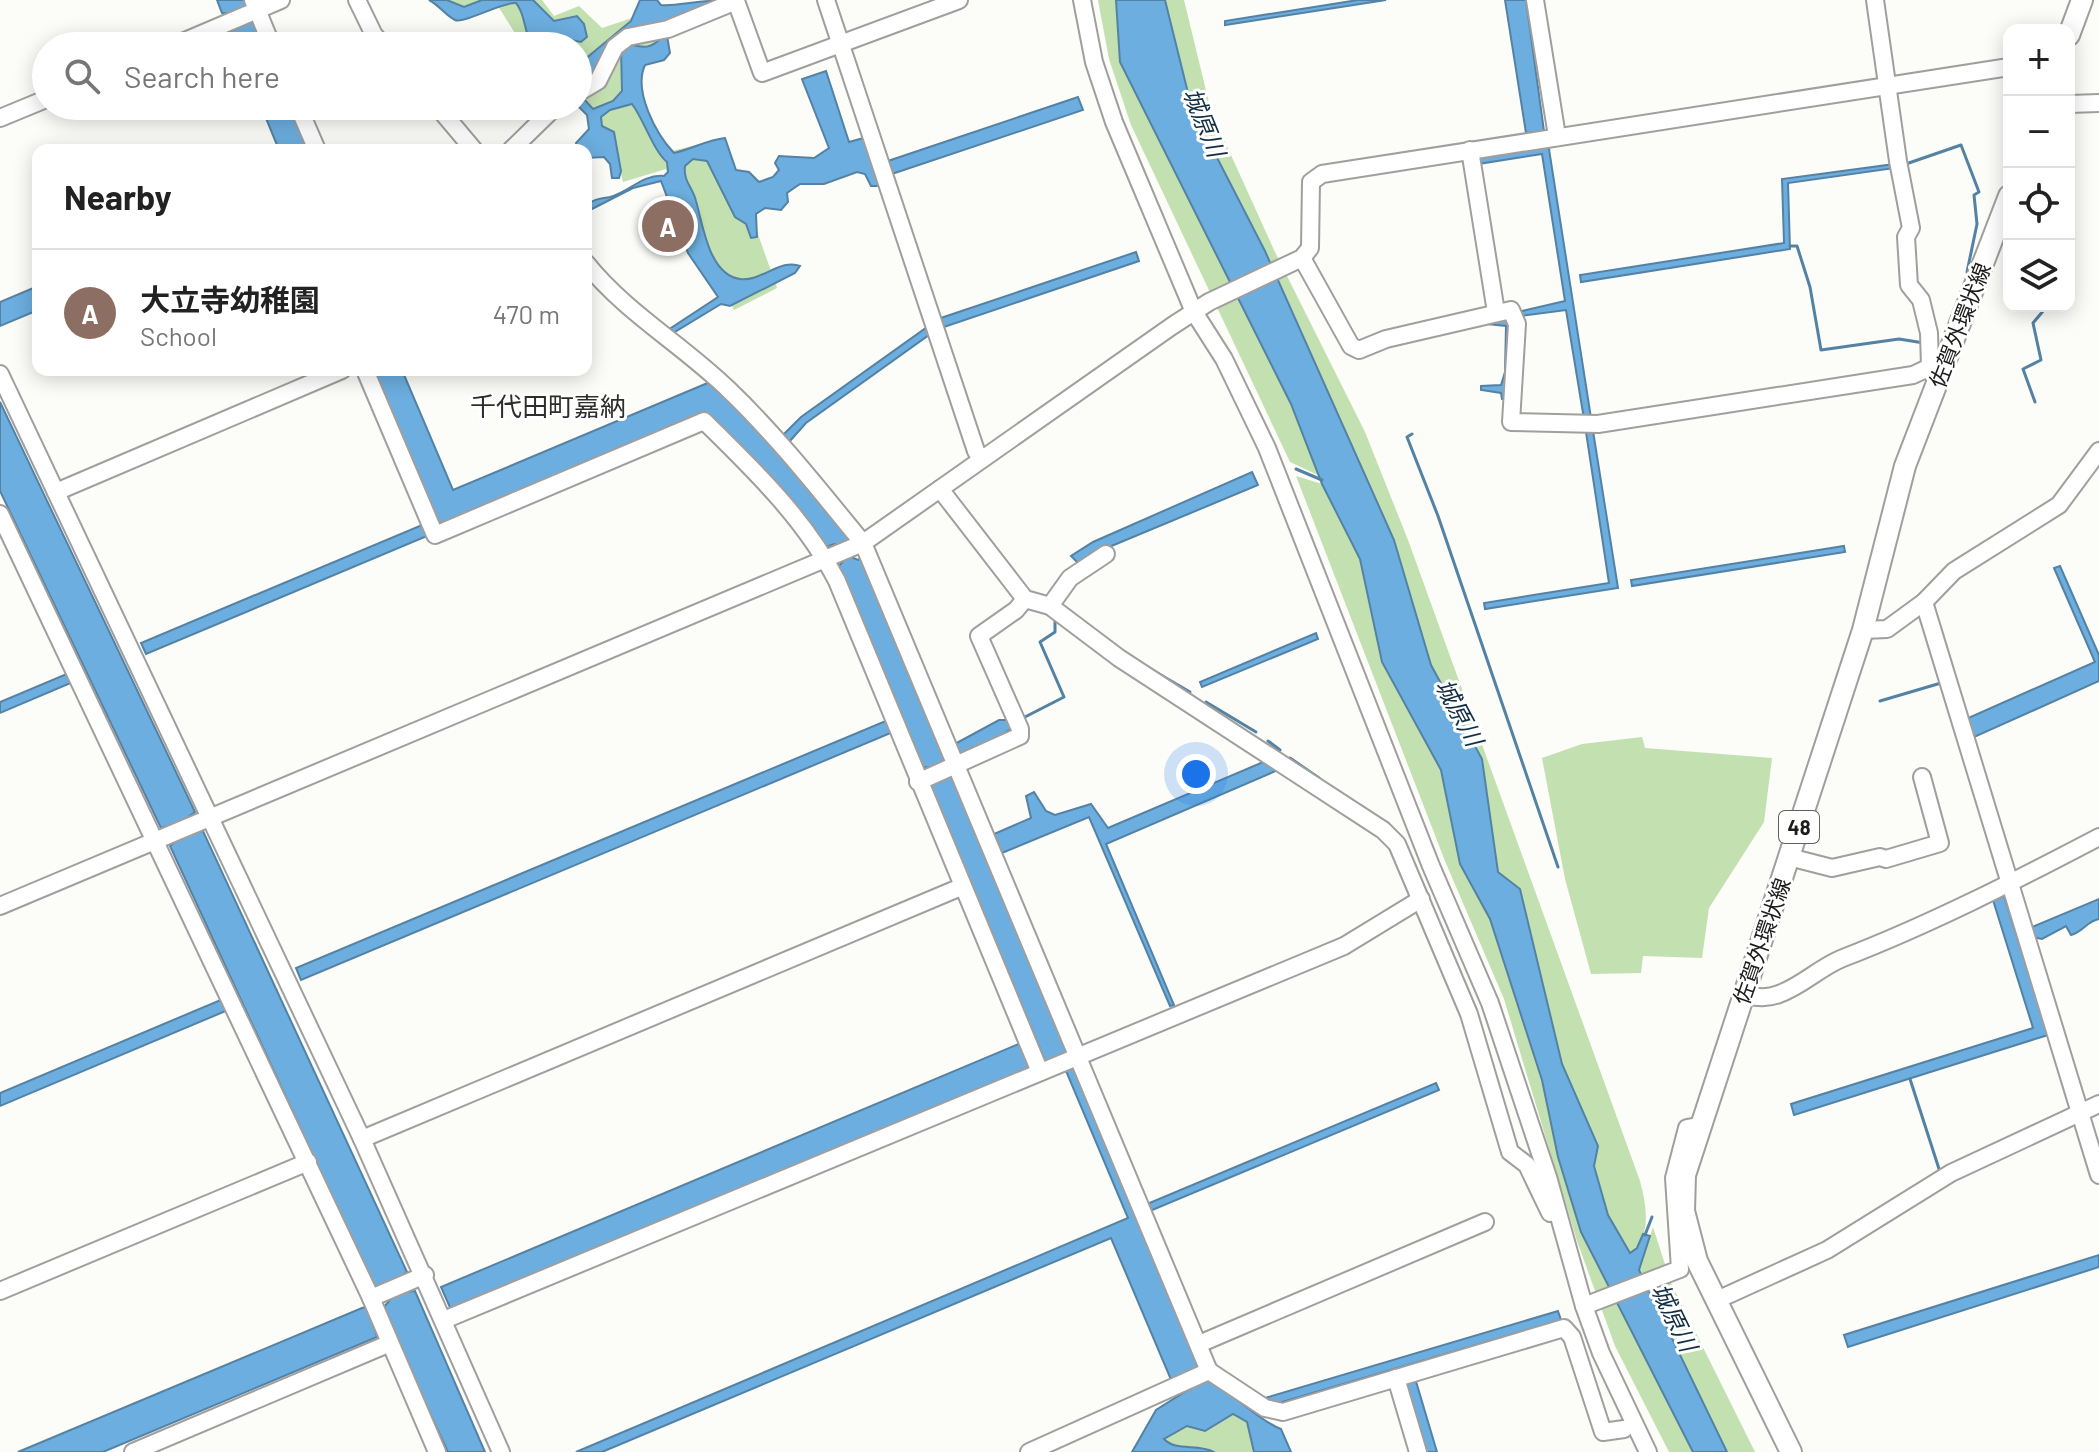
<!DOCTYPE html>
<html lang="en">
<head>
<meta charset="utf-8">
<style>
	body { margin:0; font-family:Barlow,"Noto Sans JP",sans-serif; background:#f6f6f6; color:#222 }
	.controls { position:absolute; right:24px; top:24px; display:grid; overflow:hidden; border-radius:16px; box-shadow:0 4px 20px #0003 }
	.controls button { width:72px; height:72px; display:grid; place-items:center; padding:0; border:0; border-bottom:2px solid #e0e0e0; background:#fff; color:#222; font:40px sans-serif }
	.you { position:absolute; left:1196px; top:774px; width:28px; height:28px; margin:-20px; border:6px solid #fff; border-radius:50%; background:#1a73e8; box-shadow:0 0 0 12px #1a73e833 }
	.badge { display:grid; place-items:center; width:52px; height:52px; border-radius:50%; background:#26689e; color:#fff; font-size:26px; font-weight:700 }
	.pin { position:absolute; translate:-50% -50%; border:4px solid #fff; box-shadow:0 2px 8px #0006 }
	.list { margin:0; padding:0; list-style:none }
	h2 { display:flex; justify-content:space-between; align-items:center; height:104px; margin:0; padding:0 32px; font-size:34px }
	h2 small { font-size:26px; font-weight:400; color:#767676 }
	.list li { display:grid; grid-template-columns:52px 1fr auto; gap:24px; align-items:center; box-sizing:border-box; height:128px; padding:0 32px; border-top:2px solid #e0e0e0 }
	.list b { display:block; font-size:30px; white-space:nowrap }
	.list p { margin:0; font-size:26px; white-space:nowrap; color:#767676 }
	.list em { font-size:26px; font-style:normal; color:#767676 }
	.icon { flex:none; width:44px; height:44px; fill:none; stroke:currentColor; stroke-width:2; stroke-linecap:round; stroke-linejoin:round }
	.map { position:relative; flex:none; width:2099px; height:1452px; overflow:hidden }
	.search { position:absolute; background:#fff; box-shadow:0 4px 20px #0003; left:32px; top:32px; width:560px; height:88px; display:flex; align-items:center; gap:20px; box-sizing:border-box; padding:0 28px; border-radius:44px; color:#767676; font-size:30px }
	.panel { position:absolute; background:#fff; box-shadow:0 4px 20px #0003; left:32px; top:144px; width:560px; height:232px; border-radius:16px }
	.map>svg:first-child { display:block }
	.green { fill:#c3e0b0 }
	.water { fill:#6caedf; stroke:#5482a4; stroke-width:2 }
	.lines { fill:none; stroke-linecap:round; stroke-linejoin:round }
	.stream { stroke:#5482a4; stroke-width:3 }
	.minor-casing { stroke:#a09f9d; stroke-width:20 }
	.major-casing { stroke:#a09f9d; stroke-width:24 }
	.minor { stroke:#fff; stroke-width:16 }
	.major { stroke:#fff; stroke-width:20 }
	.labels { text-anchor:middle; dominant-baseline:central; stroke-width:6; stroke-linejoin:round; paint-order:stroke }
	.shield { fill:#fff; stroke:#60605f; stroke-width:2 }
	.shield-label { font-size:20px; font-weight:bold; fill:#1c1c1b }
	.street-label { font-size:22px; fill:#1c1c1b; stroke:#fff }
	.water-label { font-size:24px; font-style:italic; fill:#112e43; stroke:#fff }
	.quarter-label { font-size:26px; fill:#2e2e2c; stroke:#fff }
</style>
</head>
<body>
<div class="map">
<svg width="2099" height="1452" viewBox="0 0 2099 1452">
	<rect width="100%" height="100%" fill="#fcfcf9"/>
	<g class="green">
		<polygon points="441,0 542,0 554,16 579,6 602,28 647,13 663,58 629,66 660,154 724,138 777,288 734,310 666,169 623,182 611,134 595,130 578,94 578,46 523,46 496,3 451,12"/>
		<polygon points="1098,0 1116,0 1120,62 1291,404 1320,476 1290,462 1131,125 1109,59"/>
		<path d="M1165,0H1184L1211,111L1274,250L1365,432L1408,540L1640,1181C1646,1204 1653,1237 1630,1253L1608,1215L1594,1166L1598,1146L1562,1064L1520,889L1498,872L1482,759L1431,665L1394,540L1266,251L1192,109Z"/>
		<polygon points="1296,476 1322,484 1360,559 1382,662 1441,770 1460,864 1490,919 1542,1080 1558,1157 1581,1232 1693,1452 1669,1452 1615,1346 1577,1241 1504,999 1445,861"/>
		<polygon points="1642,737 1645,748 1772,758 1764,822 1709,908 1702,958 1643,956 1641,973 1591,974 1565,879 1542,758 1582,744"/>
		<polygon points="1653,1227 1671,1283 1755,1452 1727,1452 1639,1270"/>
		<polygon points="1211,1396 1251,1415 1272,1452 1145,1452"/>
	</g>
	<g class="water">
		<polygon points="217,0 245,0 248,6 244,22 255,22 265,46 236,46 230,32 238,25 233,13 222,13"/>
		<path d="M429,0H447L464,7L482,0H533L554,21L577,16L584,24L587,37L581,42L571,40L562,46H535C522,33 527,16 516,3C501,2 464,24 455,20C446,16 439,5 429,0Z"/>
		<path d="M640,0H657L661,5C675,7 697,0 717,1L684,18L667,36L670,53L664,60L645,65C633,91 656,134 674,153C692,149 707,140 725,138L736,170L749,172L759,182L773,177L779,170L775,163L779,156L814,158L829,148L802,79L826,71L849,142L867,137L881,177L878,186H871L865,174L857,172L824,184H800L787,193L788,202L781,210L765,208L756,214L757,237L751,238L746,224L735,217L707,161L693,159L685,166C683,181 693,188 696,201C703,225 709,275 740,279C761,282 781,258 800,266L795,273L730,306L721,304L673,333L668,330L718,297L688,253L661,181L633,188L586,212V205C596,198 600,199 610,197C630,192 642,174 664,176L668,172L667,162C654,152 644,120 632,104L610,110L601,117L602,126L614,132L621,171L619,178H612L610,164L604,157L586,158V150H578L576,143L589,129L587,115L578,106V100L583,98L593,109L613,101L622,91L621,49L629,44C643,48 651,49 661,38L633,31L578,89V65L631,21Z"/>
		<polygon points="1116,0 1165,0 1192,109 1265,251 1394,540 1431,665 1482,759 1498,872 1520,889 1562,1064 1598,1146 1594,1166 1608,1215 1630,1253 1637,1248 1643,1234 1650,1236 1639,1270 1727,1452 1693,1452 1581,1232 1558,1157 1542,1080 1490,919 1460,864 1441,770 1382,662 1360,559 1322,484 1291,404 1120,62"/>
		<polygon points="1358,0 1386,0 1225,25 1225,21"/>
		<polygon points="1505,0 1526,0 1544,131 1526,133"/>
		<polygon points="1078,97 1083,110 892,174 888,161"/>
		<polygon points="261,106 290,106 309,150 279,150"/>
		<polygon points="1546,147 1549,149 1591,418 1584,419 1566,310 1520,316 1508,399 1502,399 1501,393 1481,390 1481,386 1501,385 1505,372 1506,326 1486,324 1488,319 1565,301 1542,154 1478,164 1477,158"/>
		<polygon points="1895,164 1895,168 1788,183 1790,249 1581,282 1580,275 1784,243 1782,179"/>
		<polygon points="1136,252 1139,261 944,327 941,318"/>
		<polygon points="906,266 910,266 933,332 806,423 789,442 782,436 801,417 927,327"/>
		<polygon points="38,286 38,310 0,326 0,302"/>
		<polygon points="372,370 402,370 453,490 710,382 777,447 852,536 845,545 851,557 858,560 864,557 946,758 939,766 943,776 955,777 1202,1370 1172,1382 1111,1238 602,1452 576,1452 1128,1218 1066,1071 1069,1067 1046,1063 930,788 937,778 932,768 922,767 837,568 846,558 840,546 834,544 826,547 704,415 438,526"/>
		<polygon points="0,402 195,812 184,820 191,833 203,831 407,1272 400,1277 407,1292 415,1291 485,1452 448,1452 387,1321 374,1326 377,1337 103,1452 18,1452 362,1308 366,1307 372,1321 390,1300 384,1284 374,1288 170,846 178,839 172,825 161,828 0,491"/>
		<polygon points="1593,431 1618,588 1485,609 1484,603 1609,583 1586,432"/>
		<polygon points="1252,472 1258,485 1097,552 1078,563 1071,556 1093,542"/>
		<polygon points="422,525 427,536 146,654 141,643"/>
		<polygon points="1844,546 1845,552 1632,586 1631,580"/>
		<polygon points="2060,566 2099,655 2099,681 1972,738 1966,719 2095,662 2054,568"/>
		<polygon points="1316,633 1318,639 1202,687 1200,682"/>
		<polygon points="69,673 73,682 0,713 0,702"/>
		<polygon points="888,720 893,732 301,980 296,968"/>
		<polygon points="999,720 1010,720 1012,728 985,747 960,758 953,745"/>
		<polygon points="1268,760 1278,770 1106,844 1174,1005 1170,1006 1089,817 1002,853 994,834 1031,818 1026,796 1034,792 1046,811 1055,815 1091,804 1108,828"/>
		<polygon points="2004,896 2048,1035 1794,1115 1791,1104 2033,1028 1993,900"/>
		<path d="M2099,899V919C2087,921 2083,932 2071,935L2066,926L2042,939L2032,937V927Z"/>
		<polygon points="223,999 228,1010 0,1106 0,1093"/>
		<polygon points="1021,1043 1032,1069 452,1312 441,1287"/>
		<polygon points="1436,1083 1439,1090 1150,1211 1147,1204"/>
		<polygon points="2099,1255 2099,1267 1848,1347 1844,1335"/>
		<polygon points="1558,1311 1561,1320 1272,1405 1265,1398"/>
		<polygon points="1415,1378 1437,1452 1425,1452 1404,1381"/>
		<path d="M1211,1380C1232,1394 1262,1422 1281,1429L1291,1452H1254L1247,1422L1233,1414L1205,1431L1187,1426L1164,1439C1176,1452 1198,1443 1214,1452H1132L1156,1410L1202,1381Z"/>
	</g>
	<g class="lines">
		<g class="stream">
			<polyline points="1903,165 1961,145 1979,192 1974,195 1977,224 1967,272"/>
			<polyline points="1790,246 1797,246 1810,287 1821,350 1899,339 1924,343"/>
			<polyline points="2035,402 2023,369 2041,360 2033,323 2044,310 2043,306"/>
			<polyline points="1412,434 1407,437 1438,516 1558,867"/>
			<polyline points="1296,469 1322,480"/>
			<polyline points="1142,664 1190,692"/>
			<polyline points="1880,701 1941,683"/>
			<polyline points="1206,702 1256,732"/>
			<polyline points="1023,718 1064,697 1040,642 1055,632 1055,619"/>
			<polyline points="1268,741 1280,750"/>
			<polyline points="1290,758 1319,778"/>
			<polyline points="1910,1079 1940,1172"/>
			<polyline points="1645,1235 1652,1217"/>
		</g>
		<g class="minor-casing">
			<g id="minor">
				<polyline points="253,0 272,46"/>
				<polyline points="357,0 374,35 384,46"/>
				<polyline points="826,0 976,451 981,459"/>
				<polyline points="1082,0 1094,62 1114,122 1194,312 1224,359 1267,448 1431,866 1490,1003 1548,1177 1584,1306 1601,1353 1648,1452"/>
				<polyline points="1535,0 1557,136"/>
				<polyline points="1875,0 1898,161 1911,228 1906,237 1909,285 1921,300 1929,333 1930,367"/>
				<polyline points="173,46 281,0"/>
				<polyline points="578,93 598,81 615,47 628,37 668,29 736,1 762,73 959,0"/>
				<polyline points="2069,104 2099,103"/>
				<polyline points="298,106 317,150"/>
				<polyline points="437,106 474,150"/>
				<polyline points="0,118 46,99"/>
				<polyline points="511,150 556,106"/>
				<polyline points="1470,150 1496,312"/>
				<polyline points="1302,258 1351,346 1359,350 1386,339 1511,310 1517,324 1511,422 1598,424 1913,375 1930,367 1940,374"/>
				<path d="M586,263C626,313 683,345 729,390C778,437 820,491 863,543L1209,1371"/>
				<path d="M365,370L435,535L704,421C753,469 805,519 837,581L1040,1072"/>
				<polyline points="0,374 362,1139 501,1452"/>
				<polyline points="940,489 1025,599 1050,606 1119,658 1383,830 1397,844 1469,1014 1510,1152 1527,1165 1550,1213"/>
				<polyline points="56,492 342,370"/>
				<polyline points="0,514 371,1298"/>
				<polyline points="1924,602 2099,1175"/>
				<polyline points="1050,606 1070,578 1106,554"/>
				<polyline points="1863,630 1887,629 1924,602 1954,571 2059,505 2099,451"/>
				<polyline points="918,782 1020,736 1020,729 979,636 1016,610 1025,599"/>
				<polyline points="1789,857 1832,868 1880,857 1886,859 1940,843 1922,777"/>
				<polyline points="0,906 863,543 1172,326 1209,302 1302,258 1310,248 1311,182 1322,174 2009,67"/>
				<path d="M1743,995C1756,997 1767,999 1779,994C1802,986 1820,967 1843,958C1931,924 2015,881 2099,837"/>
				<polyline points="362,1139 961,887"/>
				<polyline points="425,1275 371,1298 437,1452"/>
				<polyline points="0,1291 308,1162"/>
				<polyline points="1717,1300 1827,1250 1951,1173 2099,1104"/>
				<polyline points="1584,1306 1680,1269 1674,1178 1687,1128 1698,1126"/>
				<polyline points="444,1320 1344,946 1421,899"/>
				<polyline points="1199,1344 1485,1222"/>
				<polyline points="1396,1378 1418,1452"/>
				<polyline points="133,1452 388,1344"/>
				<polyline points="1029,1452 1209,1371 1265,1408 1283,1412 1564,1328 1572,1337 1603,1432 1624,1429"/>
			</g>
		</g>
		<g class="major-casing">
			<g id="major">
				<polyline points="2069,35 2082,0"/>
				<polyline points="1791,1452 1697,1261 1684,1211 1685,1175 1863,630 1905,466 2009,196"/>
			</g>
		</g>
		<use href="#minor" class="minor"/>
		<use href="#major" class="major"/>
	</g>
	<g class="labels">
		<rect class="shield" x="1779" y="811" width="40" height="32" rx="6"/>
		<g class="shield-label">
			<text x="1799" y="827">48</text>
		</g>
		<g class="street-label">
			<text transform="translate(1959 325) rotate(-69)">佐賀外環状線</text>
			<text transform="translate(1761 941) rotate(-71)">佐賀外環状線</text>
		</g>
		<g class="water-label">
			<text transform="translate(1205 122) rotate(68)">城原川</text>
			<text transform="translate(1460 712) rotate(62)">城原川</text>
			<text transform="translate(1675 1317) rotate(64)">城原川</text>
		</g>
		<g class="quarter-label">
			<text x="548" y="405">千代田町嘉納</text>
		</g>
	</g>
</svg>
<div class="controls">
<button>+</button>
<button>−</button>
<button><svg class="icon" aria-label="locate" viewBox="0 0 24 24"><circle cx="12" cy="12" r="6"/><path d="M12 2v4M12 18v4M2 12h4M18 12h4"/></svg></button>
<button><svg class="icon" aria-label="layers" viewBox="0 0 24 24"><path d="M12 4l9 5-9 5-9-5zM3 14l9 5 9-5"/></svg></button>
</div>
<div class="you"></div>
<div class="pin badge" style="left:668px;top:226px;background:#8d6e63">A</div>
<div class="search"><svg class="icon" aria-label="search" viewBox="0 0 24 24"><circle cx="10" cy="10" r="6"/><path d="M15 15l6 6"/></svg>Search here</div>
<section class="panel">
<h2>Nearby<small></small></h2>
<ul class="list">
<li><span class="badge" style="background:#8d6e63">A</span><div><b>大立寺幼稚園</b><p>School</p></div><em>470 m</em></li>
</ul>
</section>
</div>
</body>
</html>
